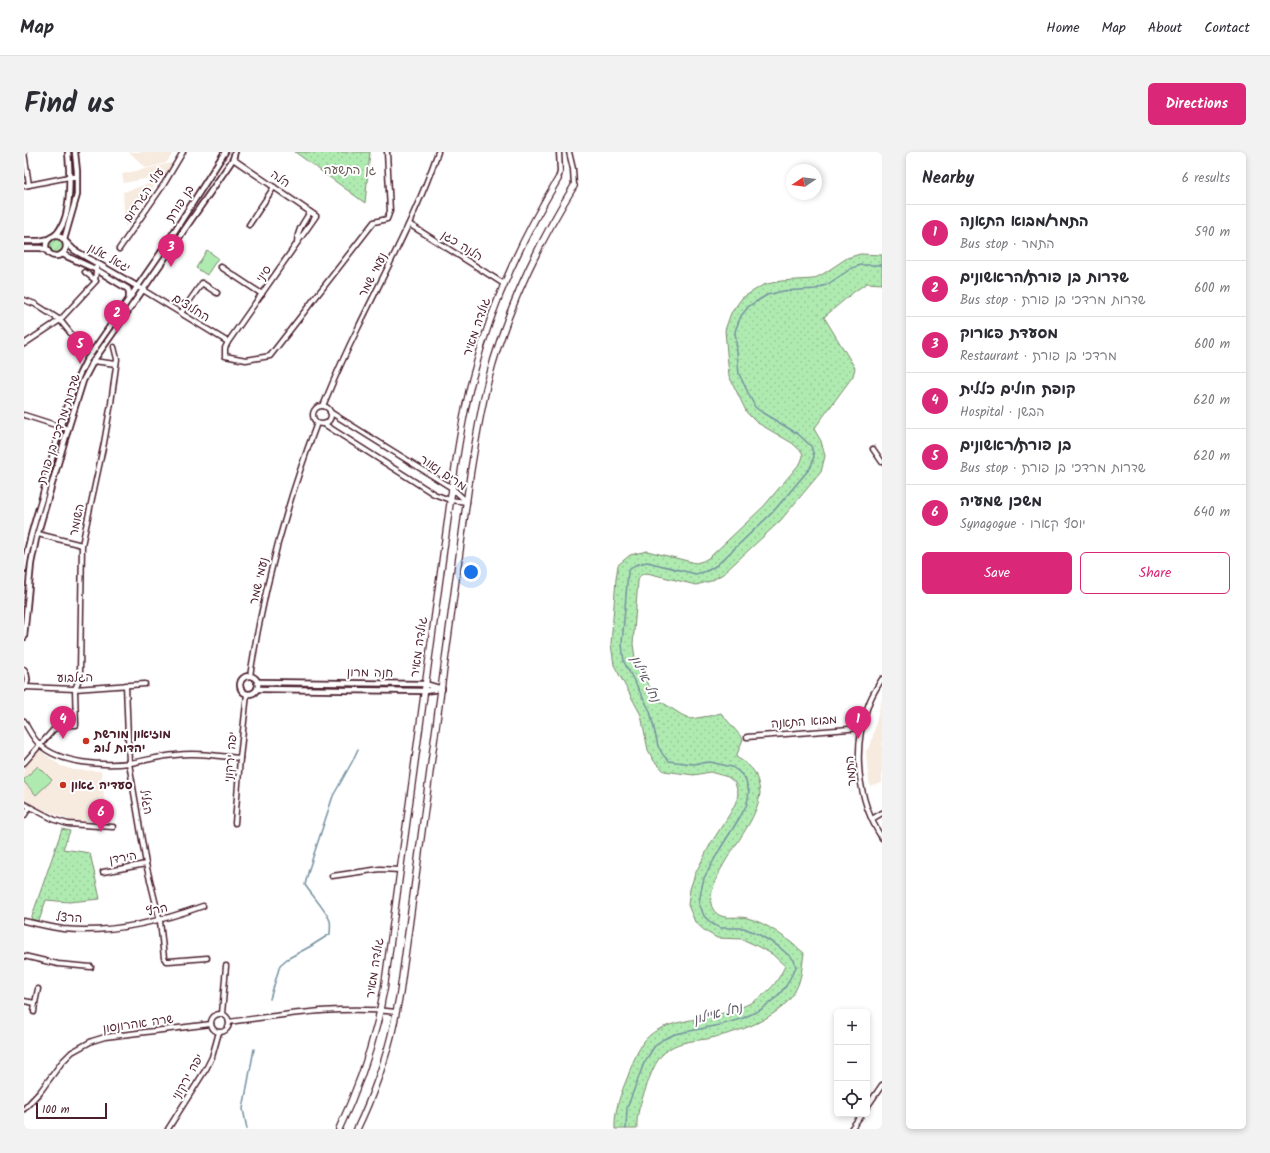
<!DOCTYPE html>
<html lang="en">
<head>
<meta charset="utf-8">
<style>
	body { margin:0; font-family:Kalam,"Playpen Sans Hebrew",sans-serif; background:#f2f2f3; color:#2b2b33 }
	.controls { position:absolute; right:12px; bottom:12px; display:grid; overflow:hidden; border-radius:6px; box-shadow:0 2px 6px #0003 }
	.controls button { width:36px; height:36px; display:grid; place-items:center; padding:0; border:0; border-bottom:1px solid #e1e1e2; background:#fff; color:#2b2b33; font:20px sans-serif }
	.compass { position:absolute; left:762px; top:12px; width:36px; height:36px; border-radius:50%; background:#fff; box-shadow:0 2px 6px #0003; rotate:257deg }
	.scale { position:absolute; left:12px; bottom:10px; width:71px; box-sizing:border-box; padding-left:4px; border:2px solid #4a1f2b; border-top:0; font-size:11px; line-height:14px; white-space:nowrap; color:#4a1f2b; -webkit-text-stroke:3px #fff; paint-order:stroke }
	.you { position:absolute; left:447px; top:420px; width:14px; height:14px; margin:-10px; border:3px solid #fff; border-radius:50%; background:#1a73e8; box-shadow:0 0 0 6px #1a73e833 }
	.badge { display:grid; place-items:center; width:26px; height:26px; border-radius:50%; background:#db2777; color:#fff; font-size:13px; font-weight:700 }
	.pin { position:absolute; translate:-50% -33px; filter:drop-shadow(0 1px 2px #0008) }
	.pin::after { content:''; position:absolute; top:21px; width:14px; height:12px; background:inherit; clip-path:polygon(0 0,100% 0,50% 100%) }
	.list { margin:0; padding:0; list-style:none }
	h2 { display:flex; justify-content:space-between; align-items:center; height:52px; margin:0; padding:0 16px; font-size:17px }
	h2 small { font-size:13px; font-weight:400; color:#7c7c81 }
	.list li { display:grid; grid-template-columns:26px 1fr auto; gap:12px; align-items:center; box-sizing:border-box; height:56px; padding:0 16px; border-top:1px solid #e1e1e2 }
	.list b { display:block; font-size:15px; white-space:nowrap }
	.list p { margin:0; font-size:13px; white-space:nowrap; color:#7c7c81 }
	.list em { font-size:13px; font-style:normal; color:#7c7c81 }
	.actions { display:flex; gap:8px; padding:12px 16px }
	.actions a { flex:1; padding:9px 0; border:1px solid #db2777; border-radius:6px; text-align:center; font-size:14px; color:#db2777 }
	.actions .main { background:#db2777; color:#fff }
	.icon { flex:none; width:22px; height:22px; fill:none; stroke:currentColor; stroke-width:2; stroke-linecap:round; stroke-linejoin:round }
	.map { position:relative; flex:none; width:858px; height:977px; overflow:hidden; border-radius:6px }
	header { display:flex; align-items:center; gap:24px; box-sizing:border-box; height:56px; padding:0 20px; background:#fff; border-bottom:1px solid #e1e1e2 }
	header strong { font-size:19px }
	nav { display:flex; gap:22px; margin-inline-start:auto; font-size:14px }
	.intro { display:flex; align-items:center; justify-content:space-between; box-sizing:border-box; height:96px; padding:0 24px }
	h1 { margin:0; font-size:28px }
	.button { padding:10px 18px; border-radius:6px; background:#db2777; color:#fff; font-size:14px; font-weight:700 }
	main { display:flex; gap:24px; padding:0 24px }
	aside { flex:1; background:#fff; border-radius:6px; box-shadow:0 2px 6px #0003 }
	.map>svg:first-child { display:block }
	.built { fill:#f7eadf }
	.grass { fill:url(#grass-dots); stroke:#7c856e }
	.garden { fill:url(#garden-furrows); stroke:#7c856e }
	.pitch { fill:#afebb1; stroke:#7c856e }
	.lines { fill:none; stroke-linecap:round; stroke-linejoin:round }
	.stream { stroke:#7592a1; stroke-width:1.5 }
	.minor-casing { stroke:#4a1f2b; stroke-width:7 }
	.tertiary-casing { stroke:#4a1f2b; stroke-width:8 }
	.secondary-casing { stroke:#4a1f2b; stroke-width:8 }
	.minor { stroke:#fff; stroke-width:4 }
	.tertiary { stroke:#fff; stroke-width:4.5 }
	.secondary { stroke:#fff; stroke-width:5.5 }
	.poi-dot { fill:#c8321e; stroke:#fff; stroke-width:1.5 }
	.labels { text-anchor:middle; dominant-baseline:central; stroke-width:4; stroke-linejoin:round; paint-order:stroke }
	.park-label { font-size:12px; fill:#63524c; stroke:#fff }
	.street-label { font-size:12px; fill:#4a1f2b; stroke:#fff }
	.poi-label { font-size:12px; font-weight:bold; fill:#4a1f2b; stroke:#fff; text-anchor:start }
	.water-label { font-size:13px; font-style:italic; fill:#5f5966; stroke:#fff }
</style>
</head>
<body>
<header>
<strong>Map</strong>
<nav><a>Home</a><a>Map</a><a>About</a><a>Contact</a></nav>
</header>
<div class="intro"><h1>Find us</h1><a class="button">Directions</a></div>
<main>
<div class="map">
<svg width="858" height="977" viewBox="0 0 858 977">
	<defs>
		<pattern id="grass-dots" width="8" height="8" patternUnits="userSpaceOnUse"><rect width="8" height="8" fill="#afebb1"/><path d="M2 2h.1M6 6h.1" fill="none" stroke="#98c998" stroke-width="1.8" stroke-linecap="round"/></pattern>
		<pattern id="garden-furrows" width="10" height="10" patternUnits="userSpaceOnUse"><rect width="10" height="10" fill="#afebb1"/><path d="M-1 1l2-2M0 10L10 0M9 11l2-2" fill="none" stroke="#98c998"/></pattern>
	</defs>
	<rect width="100%" height="100%" fill="#fff"/>
	<filter id="ink" filterUnits="userSpaceOnUse"><feTurbulence type="fractalNoise" baseFrequency=".025" numOctaves="2"/><feDisplacementMap in="SourceGraphic" scale="8" xChannelSelector="R" yChannelSelector="G"/><feConvolveMatrix kernelMatrix="1 2 1 2 8 2 1 2 1" color-interpolation-filters="sRGB"/></filter>
	<g filter="url(#ink)">
		<g class="built">
			<polygon points="105,0 150,0 142,11 122,16"/>
			<polygon points="148,11 144,22 100,31 98,22"/>
			<polygon points="128,31 130,35 101,75 99,40"/>
			<polygon points="858,546 858,631 846,634 843,616 842,599 847,592"/>
			<polygon points="14,597 37,614 50,618 77,619 83,668 48,669 8,653 0,648 0,611"/>
		</g>
		<g class="grass">
			<polygon points="271,0 346,0 341,51"/>
			<path d="M836,102L858,103V132L843,131L831,139L800,165L831,216L829,224L790,277L797,289L801,304L797,320L756,369L699,422L687,429L672,433L623,421C617,423 615,423 614,429L609,492L611,506L623,531L636,549L658,563L667,567L685,564L697,561L719,587L712,605C719,609 727,614 731,621C733,626 736,636 736,641C733,673 698,704 689,736C687,744 685,750 689,757C697,770 711,763 723,766C744,771 763,787 780,801C778,814 778,827 771,839C767,847 760,854 753,859C731,875 709,881 683,887C668,889 651,890 640,901C631,909 626,924 622,936C617,950 612,962 613,977H591C590,958 597,941 604,924C608,912 613,899 621,888C631,876 647,872 662,869C691,863 724,859 746,837C753,830 757,822 761,814L748,802L729,792L718,787L693,786L681,779L671,770L664,753L666,737L671,722L687,691L707,660L713,648L714,641L711,631L704,625L686,620L670,623L640,619L630,609L624,598L617,563L590,513L587,492L592,427L594,413L606,403L623,399L672,411L679,409L686,405L740,354L777,310L779,304L778,300L768,291L732,270L723,261L705,224L701,178L707,161L718,146L739,133L757,129L789,127L799,122L823,106Z"/>
			<polygon points="38,677 46,679 39,697 66,701 76,747 45,750 22,748 15,769 7,767"/>
		</g>
		<circle class="garden" cx="32" cy="94" r="8"/>
		<g class="pitch">
			<polygon points="183,98 194,106 183,123 172,116"/>
			<polygon points="14,614 28,628 12,643 0,630 0,627"/>
		</g>
		<g class="lines">
			<g class="stream">
				<path d="M246,847L256,813L263,807L287,794L306,782C306,778 307,773 306,769C304,761 287,742 281,733L285,717L309,644L328,610L334,597"/>
				<polyline points="223,977 219,957 230,897"/>
				<polyline points="602,977 603,956 620,911 630,895 638,888 651,882 696,873 717,867 736,858 753,845 762,834 772,815 770,808 754,794 734,782 720,776 696,776 687,771 680,764 675,751 677,739 680,726 696,697 716,665 723,652 725,640 721,626 714,619 708,615 686,610 669,612 652,610 645,609 639,603 634,594 626,559 600,510 598,492 604,419 611,413 623,410 672,422 683,419 693,413 748,361 787,315 790,304 787,294 774,282 739,261 731,255 715,222 711,179 717,164 725,154 743,143 759,139 792,137 804,132 828,116 837,113 858,113"/>
			</g>
			<g class="minor-casing">
				<g id="minor">
					<polyline points="0,0 5,33"/>
					<polyline points="545,0 549,17 550,34"/>
					<polyline points="209,7 292,64 204,190 201,196 201,204 222,208 246,204 350,70 363,67 366,59 363,0"/>
					<polyline points="534,27 536,20 535,0"/>
					<polyline points="0,34 45,25 53,25"/>
					<polyline points="385,72 480,132"/>
					<polyline points="225,73 250,35"/>
					<path d="M273,90C273,78 280,70 286,60"/>
					<polyline points="95,97 140,32 159,0"/>
					<polyline points="197,115 238,142"/>
					<polyline points="71,128 73,111"/>
					<polyline points="119,138 204,190"/>
					<polyline points="0,148 11,152 36,168 48,183"/>
					<polyline points="157,161 178,131 193,141"/>
					<polyline points="0,192 36,168 72,129 61,120"/>
					<polyline points="69,209 92,212"/>
					<circle cx="298" cy="263" r="9"/>
					<path d="M299,254C310,227 322,200 335,174C363,116 393,61 414,0"/>
					<polyline points="306,260 428,336 442,349"/>
					<polyline points="0,263 44,277"/>
					<polyline points="300,272 410,342 426,348 443,350"/>
					<polyline points="849,297 858,310"/>
					<polyline points="14,382 58,393"/>
					<path d="M226,524C239,438 262,353 293,271"/>
					<path d="M858,527C853,535 847,544 844,554C828,596 833,648 858,686"/>
					<polyline points="102,533 105,611 122,712 136,769 140,806 142,809 145,809 183,806"/>
					<polyline points="1,535 51,537 121,532"/>
					<path d="M0,569C4,577 9,586 15,592C36,612 79,614 106,611C121,609 136,604 151,603C173,600 194,604 216,606"/>
					<polyline points="723,585 838,576"/>
					<polyline points="0,611 30,577 42,573 52,573 51,537 54,530 56,519 58,393 80,291 87,251 93,207 90,195"/>
					<polyline points="0,652 31,668 44,672 89,675"/>
					<polyline points="0,664 5,656"/>
					<polyline points="848,667 858,661"/>
					<polyline points="211,671 216,606 223,542"/>
					<polyline points="79,720 122,712"/>
					<polyline points="308,724 356,717 376,718"/>
					<path d="M0,769C13,772 26,775 39,777C86,782 135,770 179,754"/>
					<polyline points="0,804 34,812 67,815"/>
					<polyline points="0,849 11,851 14,837"/>
					<polyline points="10,860 11,851"/>
					<circle cx="196" cy="871" r="9"/>
					<polyline points="198,862 202,814"/>
					<path d="M205,870C260,863 316,853 372,860"/>
					<polyline points="843,955 858,933"/>
					<polyline points="0,957 16,940 38,910 48,900 68,889 81,885 187,872"/>
					<polyline points="144,977 182,917 188,905 195,880"/>
					<polyline points="827,977 838,962"/>
				</g>
			</g>
			<g class="tertiary-casing">
				<g id="tertiary">
					<path d="M30,84C49,69 46,22 44,0"/>
					<circle cx="32" cy="94" r="10"/>
					<polyline points="40,88 53,43 53,19 51,0"/>
					<polyline points="0,89 16,89 25,87"/>
					<polyline points="42,90 50,98 116,136"/>
					<polyline points="0,96 17,96 24,99"/>
					<polyline points="38,102 73,118 104,137 105,140 105,146"/>
					<path d="M0,417C3,393 11,369 18,346C30,300 39,252 62,209L136,102L201,0"/>
					<polyline points="0,485 7,412 12,387 44,277 59,229 70,208 87,184 205,13 209,7 211,0"/>
					<path d="M0,518C4,524 4,530 0,536"/>
					<circle cx="225" cy="533" r="9"/>
					<polyline points="233,530 401,532 418,537"/>
					<polyline points="233,537 400,539 416,537"/>
				</g>
			</g>
			<g class="secondary-casing">
				<g id="secondary">
					<path d="M315,977C331,943 344,908 353,872C356,861 357,849 360,838L430,322C435,289 440,256 449,224C467,154 497,88 534,27"/>
					<path d="M333,977C348,946 363,905 370,871C372,861 374,851 376,841L446,324C451,292 456,260 464,229C482,159 513,94 550,34"/>
				</g>
			</g>
			<use href="#minor" class="minor"/>
			<use href="#tertiary" class="tertiary"/>
			<use href="#secondary" class="secondary"/>
		</g>
	</g>
	<g class="poi-dot">
		<circle cx="62" cy="589" r="4"/>
		<circle cx="39" cy="633" r="4"/>
	</g>
	<g class="labels">
		<g class="park-label">
			<text x="326" y="18">גן התשעה</text>
		</g>
		<g class="street-label">
			<text transform="translate(256 27) rotate(35)">הלה</text>
			<text transform="translate(120 43) rotate(-56)">עולי הגרדום</text>
			<text transform="translate(156 52) rotate(-57)">בן פורת</text>
			<text transform="translate(438 94) rotate(32)">הלנה כגן</text>
			<text transform="translate(85 106) rotate(29)">יגאל אלון</text>
			<text transform="translate(240 122) rotate(-55)">סיני</text>
			<text transform="translate(349 123) rotate(-63)">נעמי שמר</text>
			<text transform="translate(167 156) rotate(32)">החלוצים</text>
			<text transform="translate(453 175) rotate(-71)">גולדה מאיר</text>
			<text transform="translate(35 277) rotate(-72)">שדרות מרדכי בן פורת</text>
			<text transform="translate(419 321) rotate(34)">מרים נאור</text>
			<text transform="translate(53 368) rotate(-78)">השומר</text>
			<text transform="translate(235 429) rotate(-77)">נעמי שמר</text>
			<text transform="translate(395 495) rotate(-82)">גולדה מאיר</text>
			<text transform="translate(346 521) rotate(1)">חנה מרון</text>
			<text transform="translate(51 526) rotate(-1)">הגלבוע</text>
			<text transform="translate(780 570) rotate(-4)">מבוא התאנה</text>
			<text transform="translate(207 605) rotate(-85)">יפה ירקוני</text>
			<text transform="translate(827 619) rotate(-95)">התמר</text>
			<text transform="translate(122 650) rotate(80)">הגליל</text>
			<text transform="translate(99 706) rotate(-10)">הירדן</text>
			<text transform="translate(133 758) rotate(-13)">הרץ</text>
			<text transform="translate(45 766) rotate(4)">הרצל</text>
			<text transform="translate(351 816) rotate(-81)">גולדה מאיר</text>
			<text transform="translate(114 872) rotate(-8)">שרה אהרונסון</text>
			<text transform="translate(164 925) rotate(-60)">יפה ירקוני</text>
		</g>
		<g class="poi-label">
			<text x="70" y="582">מוזיאון מורשת<tspan x="70" dy="14">יהדות לוב</tspan></text>
			<text x="47" y="633">סעדיה גאון</text>
		</g>
		<g class="water-label">
			<text transform="translate(621 527) rotate(64)">נחל איילון</text>
			<text transform="translate(694 862) rotate(-15)">נחל איילון</text>
		</g>
	</g>
</svg>
<div class="controls">
<button>+</button>
<button>−</button>
<button><svg class="icon" aria-label="locate" viewBox="0 0 24 24"><circle cx="12" cy="12" r="6"/><path d="M12 2v4M12 18v4M2 12h4M18 12h4"/></svg></button>
</div>
<svg class="compass" viewBox="-18 -18 36 36"><path d="M0-13l5 13h-10z" fill="#e53935"/><path d="M0 13l5-13h-10z" fill="#7c7c81"/></svg>
<div class="scale">100 m</div>
<div class="you"></div>
<div class="pin badge" style="left:834px;top:587px">1</div>
<div class="pin badge" style="left:93px;top:181px">2</div>
<div class="pin badge" style="left:147px;top:115px">3</div>
<div class="pin badge" style="left:39px;top:587px">4</div>
<div class="pin badge" style="left:56px;top:212px">5</div>
<div class="pin badge" style="left:77px;top:680px">6</div>
</div>
<aside>
<h2>Nearby<small>6 results</small></h2>
<ul class="list">
<li><span class="badge">1</span><div><b>התמר/מבוא התאנה</b><p>Bus stop · התמר</p></div><em>590 m</em></li>
<li><span class="badge">2</span><div><b>שדרות בן פורת/הראשונים</b><p>Bus stop · שדרות מרדכי בן פורת</p></div><em>600 m</em></li>
<li><span class="badge">3</span><div><b>מסעדת פארוק</b><p>Restaurant · מרדכי בן פורת</p></div><em>600 m</em></li>
<li><span class="badge">4</span><div><b>קופת חולים כללית</b><p>Hospital · הבשן</p></div><em>620 m</em></li>
<li><span class="badge">5</span><div><b>בן פורת/ראשונים</b><p>Bus stop · שדרות מרדכי בן פורת</p></div><em>620 m</em></li>
<li><span class="badge">6</span><div><b>משכן שמעיה</b><p>Synagogue · יוסף קארו</p></div><em>640 m</em></li>
</ul>
<div class="actions"><a class="main">Save</a><a>Share</a></div>
</aside>
</main>
</body>
</html>
